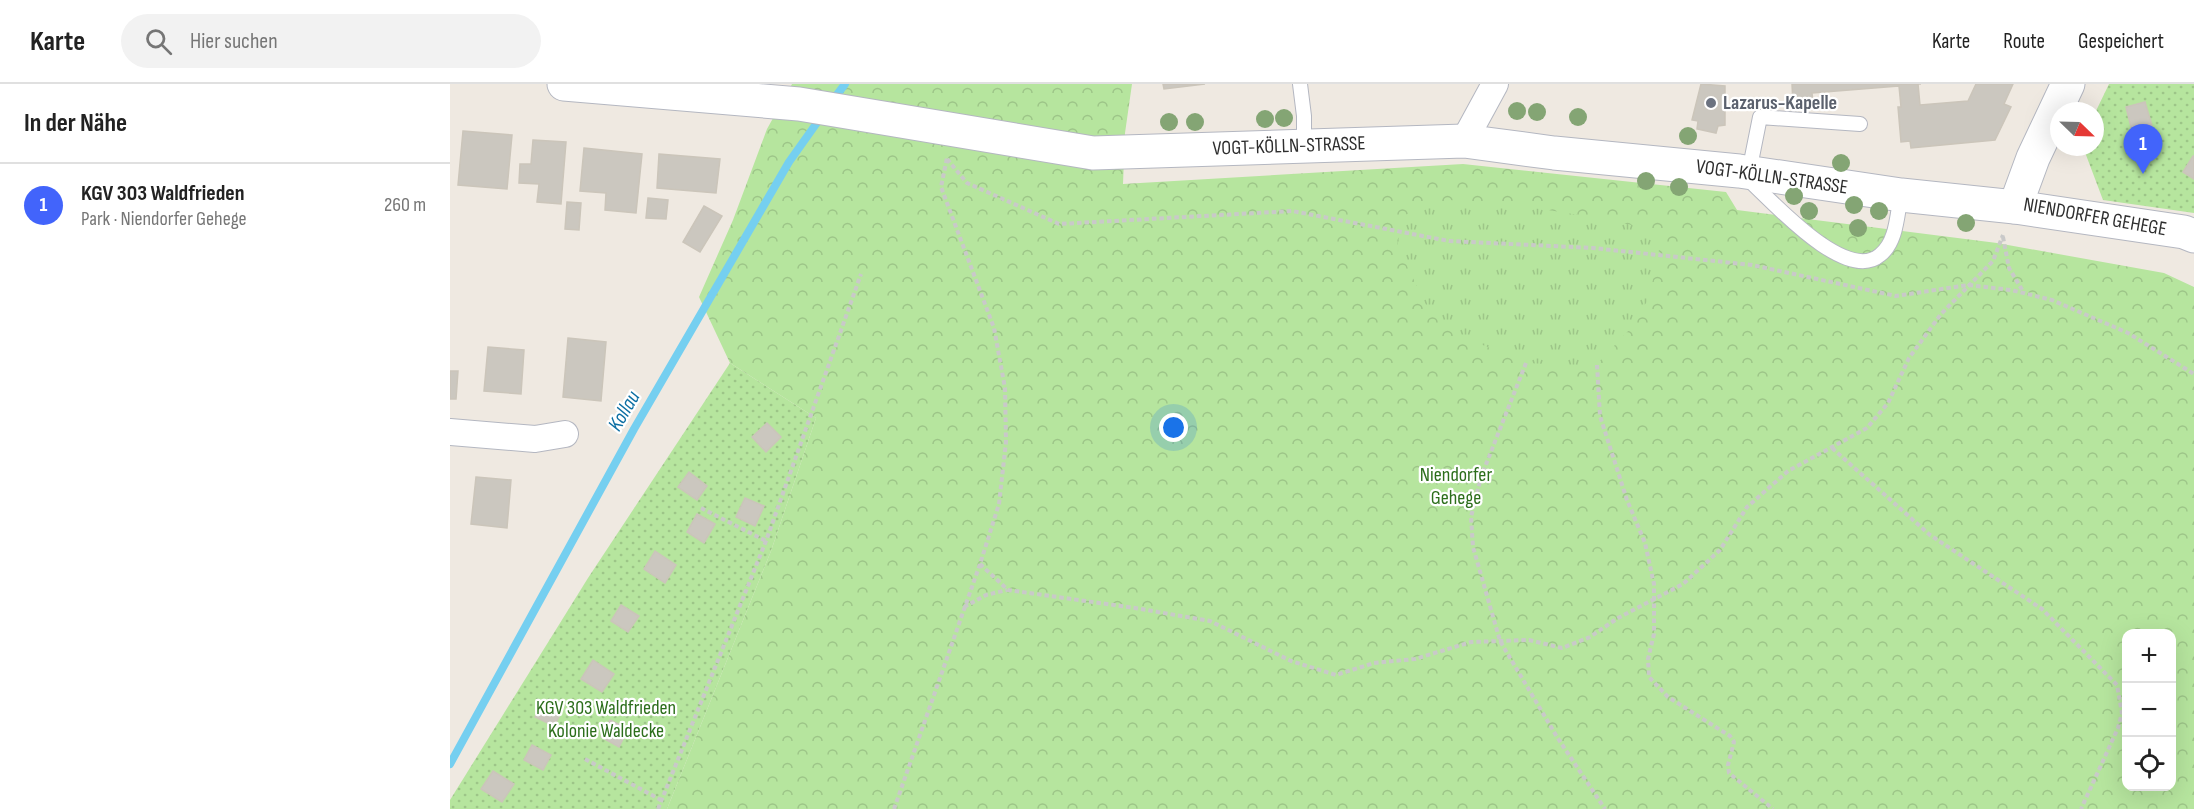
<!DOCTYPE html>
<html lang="de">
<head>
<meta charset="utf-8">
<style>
	body { margin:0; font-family:"Sofia Sans Condensed",sans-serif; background:#f2f2f2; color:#222 }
	.controls { position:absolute; right:18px; bottom:18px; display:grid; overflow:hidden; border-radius:12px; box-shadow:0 6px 24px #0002 }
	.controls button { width:54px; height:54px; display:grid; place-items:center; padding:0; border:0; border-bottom:2px solid #e0e0e0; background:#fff; color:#222; font:30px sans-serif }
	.compass { position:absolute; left:1600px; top:18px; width:54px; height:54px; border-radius:50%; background:#fff; box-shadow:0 6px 24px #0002; rotate:113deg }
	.you { position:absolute; left:724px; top:344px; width:21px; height:21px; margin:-15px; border:4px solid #fff; border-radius:50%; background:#1a73e8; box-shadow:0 0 0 9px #1a73e833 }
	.badge { display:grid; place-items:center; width:39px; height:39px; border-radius:50%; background:#4264fb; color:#fff; font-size:20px; font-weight:700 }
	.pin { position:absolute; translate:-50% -50px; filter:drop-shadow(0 2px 3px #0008) }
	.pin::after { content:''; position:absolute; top:32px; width:21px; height:18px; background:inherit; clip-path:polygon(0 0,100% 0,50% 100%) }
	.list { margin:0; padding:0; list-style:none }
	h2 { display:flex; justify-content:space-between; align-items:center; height:78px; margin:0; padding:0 24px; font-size:26px }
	h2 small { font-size:20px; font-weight:400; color:#767676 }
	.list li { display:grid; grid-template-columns:39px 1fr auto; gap:18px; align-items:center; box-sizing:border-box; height:84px; padding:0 24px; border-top:2px solid #e0e0e0 }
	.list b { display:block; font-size:22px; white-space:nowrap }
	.list p { margin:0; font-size:20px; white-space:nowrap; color:#767676 }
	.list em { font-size:20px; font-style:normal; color:#767676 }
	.icon { flex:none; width:33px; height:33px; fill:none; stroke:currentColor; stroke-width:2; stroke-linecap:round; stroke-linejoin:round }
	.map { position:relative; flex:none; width:1744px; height:725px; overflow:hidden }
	header { display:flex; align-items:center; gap:36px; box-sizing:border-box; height:84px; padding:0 30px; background:#fff; border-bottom:2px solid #e0e0e0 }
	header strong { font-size:28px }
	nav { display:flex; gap:33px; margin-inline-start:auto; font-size:21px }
	.search { width:420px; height:54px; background:#f2f2f2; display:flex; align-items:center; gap:15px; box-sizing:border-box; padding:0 21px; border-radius:33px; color:#767676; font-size:22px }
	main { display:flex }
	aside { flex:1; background:#fff }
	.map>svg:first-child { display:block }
	.grass { fill:url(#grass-dots) }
	.forest { fill:url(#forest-crowns); fill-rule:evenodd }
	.park { fill:url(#park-tufts) }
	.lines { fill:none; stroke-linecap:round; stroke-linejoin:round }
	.stream { stroke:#75cff0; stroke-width:8 }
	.building { fill:#cbc7bf; stroke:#cbc5ba; stroke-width:1.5 }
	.lane-casing { stroke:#b4b7c1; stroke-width:16 }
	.street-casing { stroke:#b4b7c1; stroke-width:28 }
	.secondary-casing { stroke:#b4b7c1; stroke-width:35 }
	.path { stroke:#c9c9c9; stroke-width:4; stroke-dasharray:4.5 3; stroke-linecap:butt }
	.lane { stroke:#fff; stroke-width:14 }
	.street { stroke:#fff; stroke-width:26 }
	.secondary { stroke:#fff; stroke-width:33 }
	.tree { fill:#84a574 }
	.worship-dot { fill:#6b7280; stroke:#fff; stroke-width:2 }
	.labels { text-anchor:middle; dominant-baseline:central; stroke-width:4.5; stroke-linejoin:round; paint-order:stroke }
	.worship-label { font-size:20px; font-weight:bold; fill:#5b616d; stroke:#fff; text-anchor:start }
	.street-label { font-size:20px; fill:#2e2e2e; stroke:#fff }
	.park-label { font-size:20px; fill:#2c6e1b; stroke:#fff }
	.water-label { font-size:21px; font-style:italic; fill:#0d6fa3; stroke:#fff }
</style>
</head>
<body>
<header>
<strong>Karte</strong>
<div class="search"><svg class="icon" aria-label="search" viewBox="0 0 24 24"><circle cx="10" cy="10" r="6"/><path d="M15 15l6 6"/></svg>Hier suchen</div>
<nav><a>Karte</a><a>Route</a><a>Gespeichert</a></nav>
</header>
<main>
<aside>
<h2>In der Nähe<small></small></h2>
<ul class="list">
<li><span class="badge">1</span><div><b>KGV 303 Waldfrieden</b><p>Park · Niendorfer Gehege</p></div><em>260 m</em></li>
</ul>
</aside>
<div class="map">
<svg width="1744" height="725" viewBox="0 0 1744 725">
	<defs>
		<pattern id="grass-dots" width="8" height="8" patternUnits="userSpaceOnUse" patternTransform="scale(1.5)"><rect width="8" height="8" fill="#b6e59e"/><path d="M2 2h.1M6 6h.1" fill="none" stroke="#9dc588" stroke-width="1.8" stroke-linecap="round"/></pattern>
		<pattern id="forest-crowns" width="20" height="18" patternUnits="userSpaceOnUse" patternTransform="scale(1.5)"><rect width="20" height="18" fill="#b6e59e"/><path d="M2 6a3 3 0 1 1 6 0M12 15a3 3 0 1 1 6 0" fill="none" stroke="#9dc588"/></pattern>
		<pattern id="park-tufts" width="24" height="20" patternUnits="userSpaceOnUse" patternTransform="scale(1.5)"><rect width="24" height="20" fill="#b6e59e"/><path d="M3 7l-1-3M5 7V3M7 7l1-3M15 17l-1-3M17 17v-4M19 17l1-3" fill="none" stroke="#9dc588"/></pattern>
	</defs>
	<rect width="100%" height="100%" fill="#efe9e1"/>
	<g class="grass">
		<polygon points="1659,0 1744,0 1744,129 1653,116 1633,63 1645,63 1645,29"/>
		<polygon points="280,279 366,334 321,467 217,725 0,725 0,716 138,494"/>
	</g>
	<path class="forest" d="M342,0H682L675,49L673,100L1013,80L1276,108L1287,126L1547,159L1714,189L1744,203V725H217L321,467L366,334L280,279L249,213L283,136L317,45ZM1676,550H1722V702H1676Z"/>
	<polygon class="park" points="1000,116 1092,125 1159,136 1195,144 1210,161 1199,214 1181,244 1145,282 1076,279 1028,259 996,243 976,221 947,161 955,131"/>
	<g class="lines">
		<g class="stream">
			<polyline points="383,16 395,0"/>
			<polyline points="0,680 184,345 339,78 371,33"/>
		</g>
	</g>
	<g class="building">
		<polygon points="713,0 755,0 714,5"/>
		<polygon points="1251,0 1275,2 1275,41 1268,42 1266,49 1247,45 1248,37 1242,36"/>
		<polygon points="1342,0 1471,0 1468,0 1470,21 1518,17 1526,0 1563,0 1554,20 1561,23 1545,56 1461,64 1460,57 1451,58 1448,23 1451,23 1449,2 1362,9 1363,18 1343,20"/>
		<polygon points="1695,18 1702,42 1682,47 1676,23"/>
		<polygon points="13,47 62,51 57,105 8,101"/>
		<polygon points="83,56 116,58 111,120 87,118 89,100 69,99 70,80 81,80"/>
		<polygon points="134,64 192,70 186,129 155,126 156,109 130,107"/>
		<polygon points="209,70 270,75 266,109 207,104"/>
		<polygon points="1743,72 1744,72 1744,95 1733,88"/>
		<polygon points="198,114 218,116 216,135 196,134"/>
		<polygon points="117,118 131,119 129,146 115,145"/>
		<polygon points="254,122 272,132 250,168 233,158"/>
		<polygon points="118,254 156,258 151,317 113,313"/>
		<polygon points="38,263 74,266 71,310 34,307"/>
		<polygon points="0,287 8,287 6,315 0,315"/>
		<polygon points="317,339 331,353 316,368 302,353"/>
		<polygon points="239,388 257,402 247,416 228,403"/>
		<polygon points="26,393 61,396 57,444 21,440"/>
		<polygon points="295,414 314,422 305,442 286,433"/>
		<polygon points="247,430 265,440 254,459 237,448"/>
		<polygon points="205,467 226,481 215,499 194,485"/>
		<polygon points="171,521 189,532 178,548 161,537"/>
		<polygon points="143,576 164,590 152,608 131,595"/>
		<polygon points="94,616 113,625 104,642 85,633"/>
		<polygon points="160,636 178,645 169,663 151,653"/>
		<polygon points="82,661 101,671 93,686 74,676"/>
		<polygon points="43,687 64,700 52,718 31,705"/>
	</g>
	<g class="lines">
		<g class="lane-casing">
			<g id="lane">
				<polyline points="850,0 854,32 854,62"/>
				<polyline points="1299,88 1310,33 1410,40"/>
				<path d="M1299,96C1323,118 1396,200 1430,171C1447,158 1447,130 1451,111"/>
			</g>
		</g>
		<g class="street-casing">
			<g id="street">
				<polyline points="1014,57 1045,0"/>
				<polyline points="0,348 85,355 115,350"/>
			</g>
		</g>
		<g class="secondary-casing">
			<g id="secondary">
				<polyline points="114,0 349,20 643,69 1014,57 1104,69 1289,87 1451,111 1565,123 1734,148 1744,152"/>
				<polyline points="1565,123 1583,74 1618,0"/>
			</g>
		</g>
		<g class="path">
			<polyline points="497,75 517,99 609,140 842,127 999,157 1143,164 1302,181 1446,212 1518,201 1561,206 1602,216 1678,249 1744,290"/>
			<polyline points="1553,153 1559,184 1574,209"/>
			<polyline points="1076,279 1031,393 1021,433 1023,463 1050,557 1107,653 1155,725"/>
			<polyline points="1147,281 1150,332 1177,416 1195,459 1204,500 1204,550 1198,575 1199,593 1218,613 1280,652 1284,658 1278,681 1279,689 1323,725"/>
			<polyline points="1382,364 1480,451 1592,525 1667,601 1672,629 1668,644 1631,725"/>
			<polyline points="251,424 316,457"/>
			<polyline points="530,480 558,506 685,524 760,537 841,577 886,591 924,579 965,575 1021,558 1079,556 1112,564 1140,553 1168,534 1233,500 1270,466 1297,423 1338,387 1417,344 1438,319 1459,274 1491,230 1543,177 1553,151"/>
			<polyline points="514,523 536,511 557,506"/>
			<polyline points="135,675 211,716"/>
			<polyline points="208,725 316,457 411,190"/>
			<polyline points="444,725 530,480 549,420 556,358 555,304 544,244 491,103 497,74"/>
		</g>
		<use href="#lane" class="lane"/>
		<use href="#street" class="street"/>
		<use href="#secondary" class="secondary"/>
	</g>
	<g class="tree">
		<circle cx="1067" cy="27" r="9"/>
		<circle cx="1087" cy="28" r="9"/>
		<circle cx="1128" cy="33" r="9"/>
		<circle cx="834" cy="34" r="9"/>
		<circle cx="815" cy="35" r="9"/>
		<circle cx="719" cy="38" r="9"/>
		<circle cx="745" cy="38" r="9"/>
		<circle cx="1238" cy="52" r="9"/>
		<circle cx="1391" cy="79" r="9"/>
		<circle cx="1196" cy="97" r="9"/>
		<circle cx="1229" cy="103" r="9"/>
		<circle cx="1344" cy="112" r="9"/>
		<circle cx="1404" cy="121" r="9"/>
		<circle cx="1359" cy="127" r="9"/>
		<circle cx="1429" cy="127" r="9"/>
		<circle cx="1516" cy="139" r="9"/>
		<circle cx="1408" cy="144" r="9"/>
	</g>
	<circle class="worship-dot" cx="1261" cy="19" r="6"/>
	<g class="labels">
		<g class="worship-label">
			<text x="1273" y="19">Lazarus-Kapelle</text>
		</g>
		<g class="street-label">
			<text transform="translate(839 62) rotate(-2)">VOGT-KÖLLN-STRASSE</text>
			<text transform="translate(1322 93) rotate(8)">VOGT-KÖLLN-STRASSE</text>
			<text transform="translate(1645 133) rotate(10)">NIENDORFER GEHEGE</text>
		</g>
		<g class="park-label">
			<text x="1006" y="391">Niendorfer<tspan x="1006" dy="23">Gehege</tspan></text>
			<text x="156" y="624">KGV 303 Waldfrieden<tspan x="156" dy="23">Kolonie Waldecke</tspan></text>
		</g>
		<g class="water-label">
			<text transform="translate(174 327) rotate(-60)">Kollau</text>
		</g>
	</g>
</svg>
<div class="controls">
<button>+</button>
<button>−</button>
<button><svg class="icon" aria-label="locate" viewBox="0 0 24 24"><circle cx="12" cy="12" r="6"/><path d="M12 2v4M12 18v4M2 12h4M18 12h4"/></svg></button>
</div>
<svg class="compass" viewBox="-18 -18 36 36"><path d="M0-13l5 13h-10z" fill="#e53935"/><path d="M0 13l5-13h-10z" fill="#767676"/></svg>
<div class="you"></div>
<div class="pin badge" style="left:1693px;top:90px">1</div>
</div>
</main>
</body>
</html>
